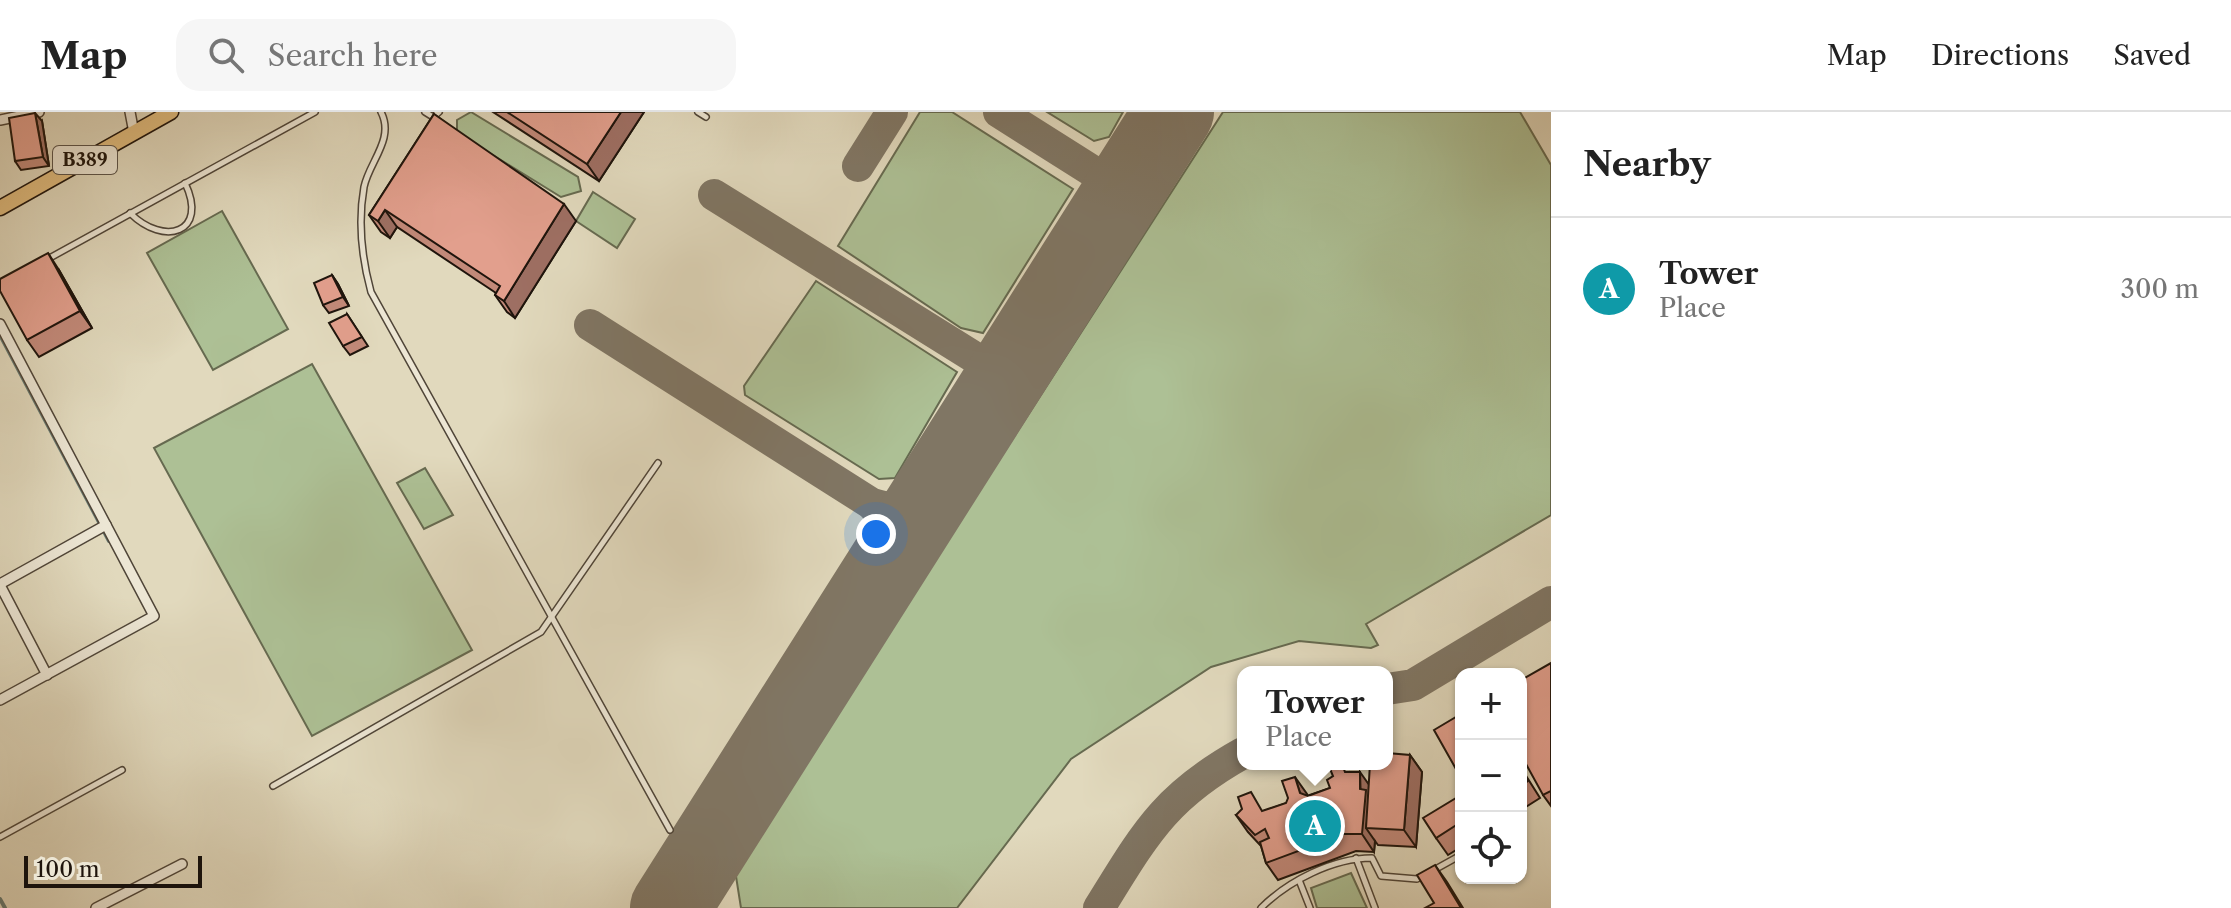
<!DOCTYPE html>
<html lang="en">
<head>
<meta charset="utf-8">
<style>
	body { margin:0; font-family:"Libre Caslon Text",serif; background:#f6f6f6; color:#222 }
	.controls { position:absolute; right:24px; bottom:24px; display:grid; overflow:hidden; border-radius:16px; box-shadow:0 2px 6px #0004 }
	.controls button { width:72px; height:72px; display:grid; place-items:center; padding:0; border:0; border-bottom:2px solid #e0e0e0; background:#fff; color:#222; font:40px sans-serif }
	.scale { position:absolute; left:24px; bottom:20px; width:178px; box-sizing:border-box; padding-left:8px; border:4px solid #1e140c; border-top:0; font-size:22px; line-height:28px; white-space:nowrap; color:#1e140c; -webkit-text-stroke:6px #ece6d4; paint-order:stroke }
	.you { position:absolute; left:876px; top:422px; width:28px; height:28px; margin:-20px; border:6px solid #fff; border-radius:50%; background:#1a73e8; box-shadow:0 0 0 12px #1a73e833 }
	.badge { display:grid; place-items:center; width:52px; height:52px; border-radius:50%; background:#8f2418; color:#fff; font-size:26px; font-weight:700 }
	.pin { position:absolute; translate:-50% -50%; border:4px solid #fff; box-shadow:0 2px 8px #0006 }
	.popup { position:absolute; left:1237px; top:554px; width:156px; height:104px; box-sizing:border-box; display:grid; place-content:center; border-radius:16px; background:#fff; filter:drop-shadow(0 2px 6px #0005); font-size:26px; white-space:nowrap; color:#767676 }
	.popup b { font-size:30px; color:#222 }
	.popup::after { content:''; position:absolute; left:50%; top:100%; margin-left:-16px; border:16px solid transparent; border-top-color:#fff }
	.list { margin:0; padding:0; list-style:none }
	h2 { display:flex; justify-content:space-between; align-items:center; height:104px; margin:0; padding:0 32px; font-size:34px }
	h2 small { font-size:26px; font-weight:400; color:#767676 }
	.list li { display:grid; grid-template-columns:52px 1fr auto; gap:24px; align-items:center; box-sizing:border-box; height:144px; padding:0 32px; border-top:2px solid #e0e0e0 }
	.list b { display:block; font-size:30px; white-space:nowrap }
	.list p { margin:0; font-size:26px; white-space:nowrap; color:#767676 }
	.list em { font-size:26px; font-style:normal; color:#767676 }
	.icon { flex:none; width:44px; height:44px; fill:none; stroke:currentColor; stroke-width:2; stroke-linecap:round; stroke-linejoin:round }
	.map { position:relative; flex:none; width:1551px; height:796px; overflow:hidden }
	header { display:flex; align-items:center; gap:48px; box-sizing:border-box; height:112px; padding:0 40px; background:#fff; border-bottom:2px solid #e0e0e0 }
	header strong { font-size:38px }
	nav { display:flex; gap:44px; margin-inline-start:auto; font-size:28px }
	.search { width:560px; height:72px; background:#f6f6f6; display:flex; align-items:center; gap:20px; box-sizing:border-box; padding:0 28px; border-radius:24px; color:#767676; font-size:30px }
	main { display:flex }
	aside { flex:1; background:#fff }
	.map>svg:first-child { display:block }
	.green { fill:#adc095; stroke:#666a50; stroke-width:2 }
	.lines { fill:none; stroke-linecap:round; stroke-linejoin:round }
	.stream { stroke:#657871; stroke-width:4 }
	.taxiway { stroke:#807664; stroke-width:32 }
	.runway { stroke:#807664; stroke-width:80 }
	.lane-casing { stroke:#4f4538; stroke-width:8 }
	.street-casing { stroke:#4f4538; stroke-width:12 }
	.primary-casing { stroke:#1e140c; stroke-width:17 }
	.lane { stroke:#ece6d4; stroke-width:5 }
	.street { stroke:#ece6d4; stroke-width:9 }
	.primary { stroke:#e0bc7e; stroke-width:14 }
	.wall { fill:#c28979; stroke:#1e140c; stroke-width:2 }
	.shaded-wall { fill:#9e6f63; stroke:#1e140c; stroke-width:2 }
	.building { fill:#e29f8d; stroke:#1e140c; stroke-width:2 }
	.labels { text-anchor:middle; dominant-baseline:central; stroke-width:6; stroke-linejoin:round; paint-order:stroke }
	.shield { fill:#ece6d4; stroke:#5c5348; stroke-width:2 }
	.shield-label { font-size:18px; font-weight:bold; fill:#1e140c }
</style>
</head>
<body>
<header>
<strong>Map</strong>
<div class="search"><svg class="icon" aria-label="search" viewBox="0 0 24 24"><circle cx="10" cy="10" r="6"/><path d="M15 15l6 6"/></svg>Search here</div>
<nav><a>Map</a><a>Directions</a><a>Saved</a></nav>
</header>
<main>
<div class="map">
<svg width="1551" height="796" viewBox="0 0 1551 796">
	<rect width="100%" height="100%" fill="#e1d9bd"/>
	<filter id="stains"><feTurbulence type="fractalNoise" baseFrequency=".0025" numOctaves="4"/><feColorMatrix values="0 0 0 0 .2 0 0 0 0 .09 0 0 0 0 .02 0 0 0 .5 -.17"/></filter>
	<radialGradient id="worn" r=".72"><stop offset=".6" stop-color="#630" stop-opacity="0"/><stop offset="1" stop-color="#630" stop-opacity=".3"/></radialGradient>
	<g class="green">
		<polygon points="471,0 578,65 581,79 561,85 457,21 457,8"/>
		<polygon points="920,0 952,0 1073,77 983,221 961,216 838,134"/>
		<polygon points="1047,0 1123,0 1109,25 1094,29"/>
		<polygon points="1223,0 1520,0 1551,53 1551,403 1366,512 1378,533 1371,536 1299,529 1211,555 1071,647 957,796 741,796 735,758"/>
		<polygon points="593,80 635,107 617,136 576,109"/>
		<polygon points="222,99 288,217 213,258 147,141"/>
		<polygon points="816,169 957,260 895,366 879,367 745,283 744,274"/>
		<polygon points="312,252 472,538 312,624 154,336"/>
		<polygon points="425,356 453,403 424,417 397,371"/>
		<polygon points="1351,761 1367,796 1317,796 1311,776"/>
	</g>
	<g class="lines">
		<g class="stream">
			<polyline points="0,223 109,429"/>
			<polyline points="0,787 5,796"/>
		</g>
		<g class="taxiway">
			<polyline points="999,0 1124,79"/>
			<polyline points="858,54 892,0"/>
			<polyline points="714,83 1006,265"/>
			<path d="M590,213L872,392C899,401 916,393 936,375"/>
			<path d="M872,392C892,414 890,434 882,460"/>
			<polyline points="1387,577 1413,573 1551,490"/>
			<polyline points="699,796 700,759 711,730"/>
			<path d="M1099,796C1145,722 1164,685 1243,641"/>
		</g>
		<polyline class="runway" points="670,796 1174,0"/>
		<g class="lane-casing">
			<g id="lane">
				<path d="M381,0C395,27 369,50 364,75C358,109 362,147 371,180L670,718"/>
				<polyline points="425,0 433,5 439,0"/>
				<polyline points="698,0 706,5"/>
				<path d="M130,101C164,135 209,121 185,71"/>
				<polyline points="46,148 315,0"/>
				<polyline points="273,674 541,520 658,351"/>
				<polyline points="0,725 122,658"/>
				<polyline points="1356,746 1375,796"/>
				<polyline points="1434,758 1461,743"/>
				<polyline points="1299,768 1310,796"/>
				<path d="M1261,796C1288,769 1333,746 1372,746L1381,764L1417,767L1425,763"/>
			</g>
		</g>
		<g class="street-casing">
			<g id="street">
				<polyline points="130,0 134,21"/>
				<polyline points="0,8 39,0"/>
				<polyline points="0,212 154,504 0,588"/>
				<polyline points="0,472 106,413"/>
				<polyline points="0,473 47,563"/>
				<polyline points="96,796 182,752"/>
			</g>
		</g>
		<g class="primary-casing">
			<polyline id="primary" points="0,96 171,0"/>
		</g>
		<use href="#lane" class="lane"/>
		<use href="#street" class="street"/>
		<use href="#primary" class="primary"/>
	</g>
	<g class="wall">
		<polygon points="493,0 644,0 599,69"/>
		<polygon points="434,2 576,109 515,206 507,200 495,183 496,181 397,115 390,126 381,120 369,103"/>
		<polygon points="42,9 49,54 21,58 15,49"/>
		<polygon points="59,158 92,216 39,245 27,228"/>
		<polygon points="332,163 338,172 349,194 329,201 323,193"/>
		<polygon points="347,202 368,234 350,243 343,234"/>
		<polygon points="1551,551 1551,694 1543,683"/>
		<polygon points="1410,643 1422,660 1416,735 1378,733 1375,729 1374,740 1356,739 1278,768 1266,751 1261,734 1248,720 1236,703 1264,699 1330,676 1350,660 1369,672"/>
		<polygon points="1521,656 1540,686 1521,698"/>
		<polygon points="1461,683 1461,735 1448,743 1436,726"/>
	</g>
	<g class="shaded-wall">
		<polygon points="621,0 644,0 599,69 587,52"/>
		<polygon points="35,1 42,9 49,54 43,45"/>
		<polygon points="564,92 576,109 515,206 504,189"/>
		<polygon points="385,98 397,115 390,126 378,109"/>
		<polygon points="48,141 59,158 92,216 80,199"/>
		<polygon points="332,163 338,172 349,194 343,185"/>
		<polygon points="1410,643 1422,660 1416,735 1404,718"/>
		<polygon points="1360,660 1372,677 1366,716 1375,729 1374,740 1362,722"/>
		<polygon points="1295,665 1307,682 1312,698 1300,681"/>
		<polygon points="1435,753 1447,770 1463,796 1461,796"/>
	</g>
	<g class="building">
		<polygon points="507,0 621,0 587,52"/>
		<polygon points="35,1 43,45 15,49 9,6"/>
		<polygon points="434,2 564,92 504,189 495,183 500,174 385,98 378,109 369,103"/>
		<polygon points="48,141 80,199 27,228 0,179 0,167"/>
		<polygon points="332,163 343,185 323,193 314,171"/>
		<polygon points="347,202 362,225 343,234 329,211"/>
		<polygon points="1551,551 1551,679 1543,683 1521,643 1521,568"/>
		<polygon points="1461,602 1461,654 1456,657 1434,618"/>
		<polygon points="1387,641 1410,643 1404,718 1366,716 1370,652 1387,652"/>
		<polygon points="1328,652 1342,652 1345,660 1360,660 1360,677 1366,678 1362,722 1344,722 1266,751 1260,730 1269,726 1265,717 1255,723 1236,703 1242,697 1238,685 1251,680 1262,699 1286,691 1288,686 1282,669 1295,665 1300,681 1308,684 1330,676 1327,668 1333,664"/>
		<polygon points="1521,657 1528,669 1521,674"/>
		<polygon points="1461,683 1461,710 1436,726 1423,706"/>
		<polygon points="1435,753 1461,796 1425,796 1434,791 1417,763"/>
	</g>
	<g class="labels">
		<rect class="shield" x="53" y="34" width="64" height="28" rx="6"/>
		<g class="shield-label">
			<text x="85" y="48">B389</text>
		</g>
	</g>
	<rect width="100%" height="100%" filter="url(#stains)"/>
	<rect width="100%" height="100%" fill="url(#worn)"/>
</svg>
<div class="controls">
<button>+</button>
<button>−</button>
<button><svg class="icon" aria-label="locate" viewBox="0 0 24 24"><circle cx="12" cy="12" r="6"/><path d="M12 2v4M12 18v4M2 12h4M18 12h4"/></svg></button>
</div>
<div class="scale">100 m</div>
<div class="you"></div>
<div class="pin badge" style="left:1315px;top:714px;background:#0f9aa8">A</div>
<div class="popup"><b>Tower</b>Place</div>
</div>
<aside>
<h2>Nearby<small></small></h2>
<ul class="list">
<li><span class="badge" style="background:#0f9aa8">A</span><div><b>Tower</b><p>Place</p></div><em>300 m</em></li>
</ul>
</aside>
</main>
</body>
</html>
